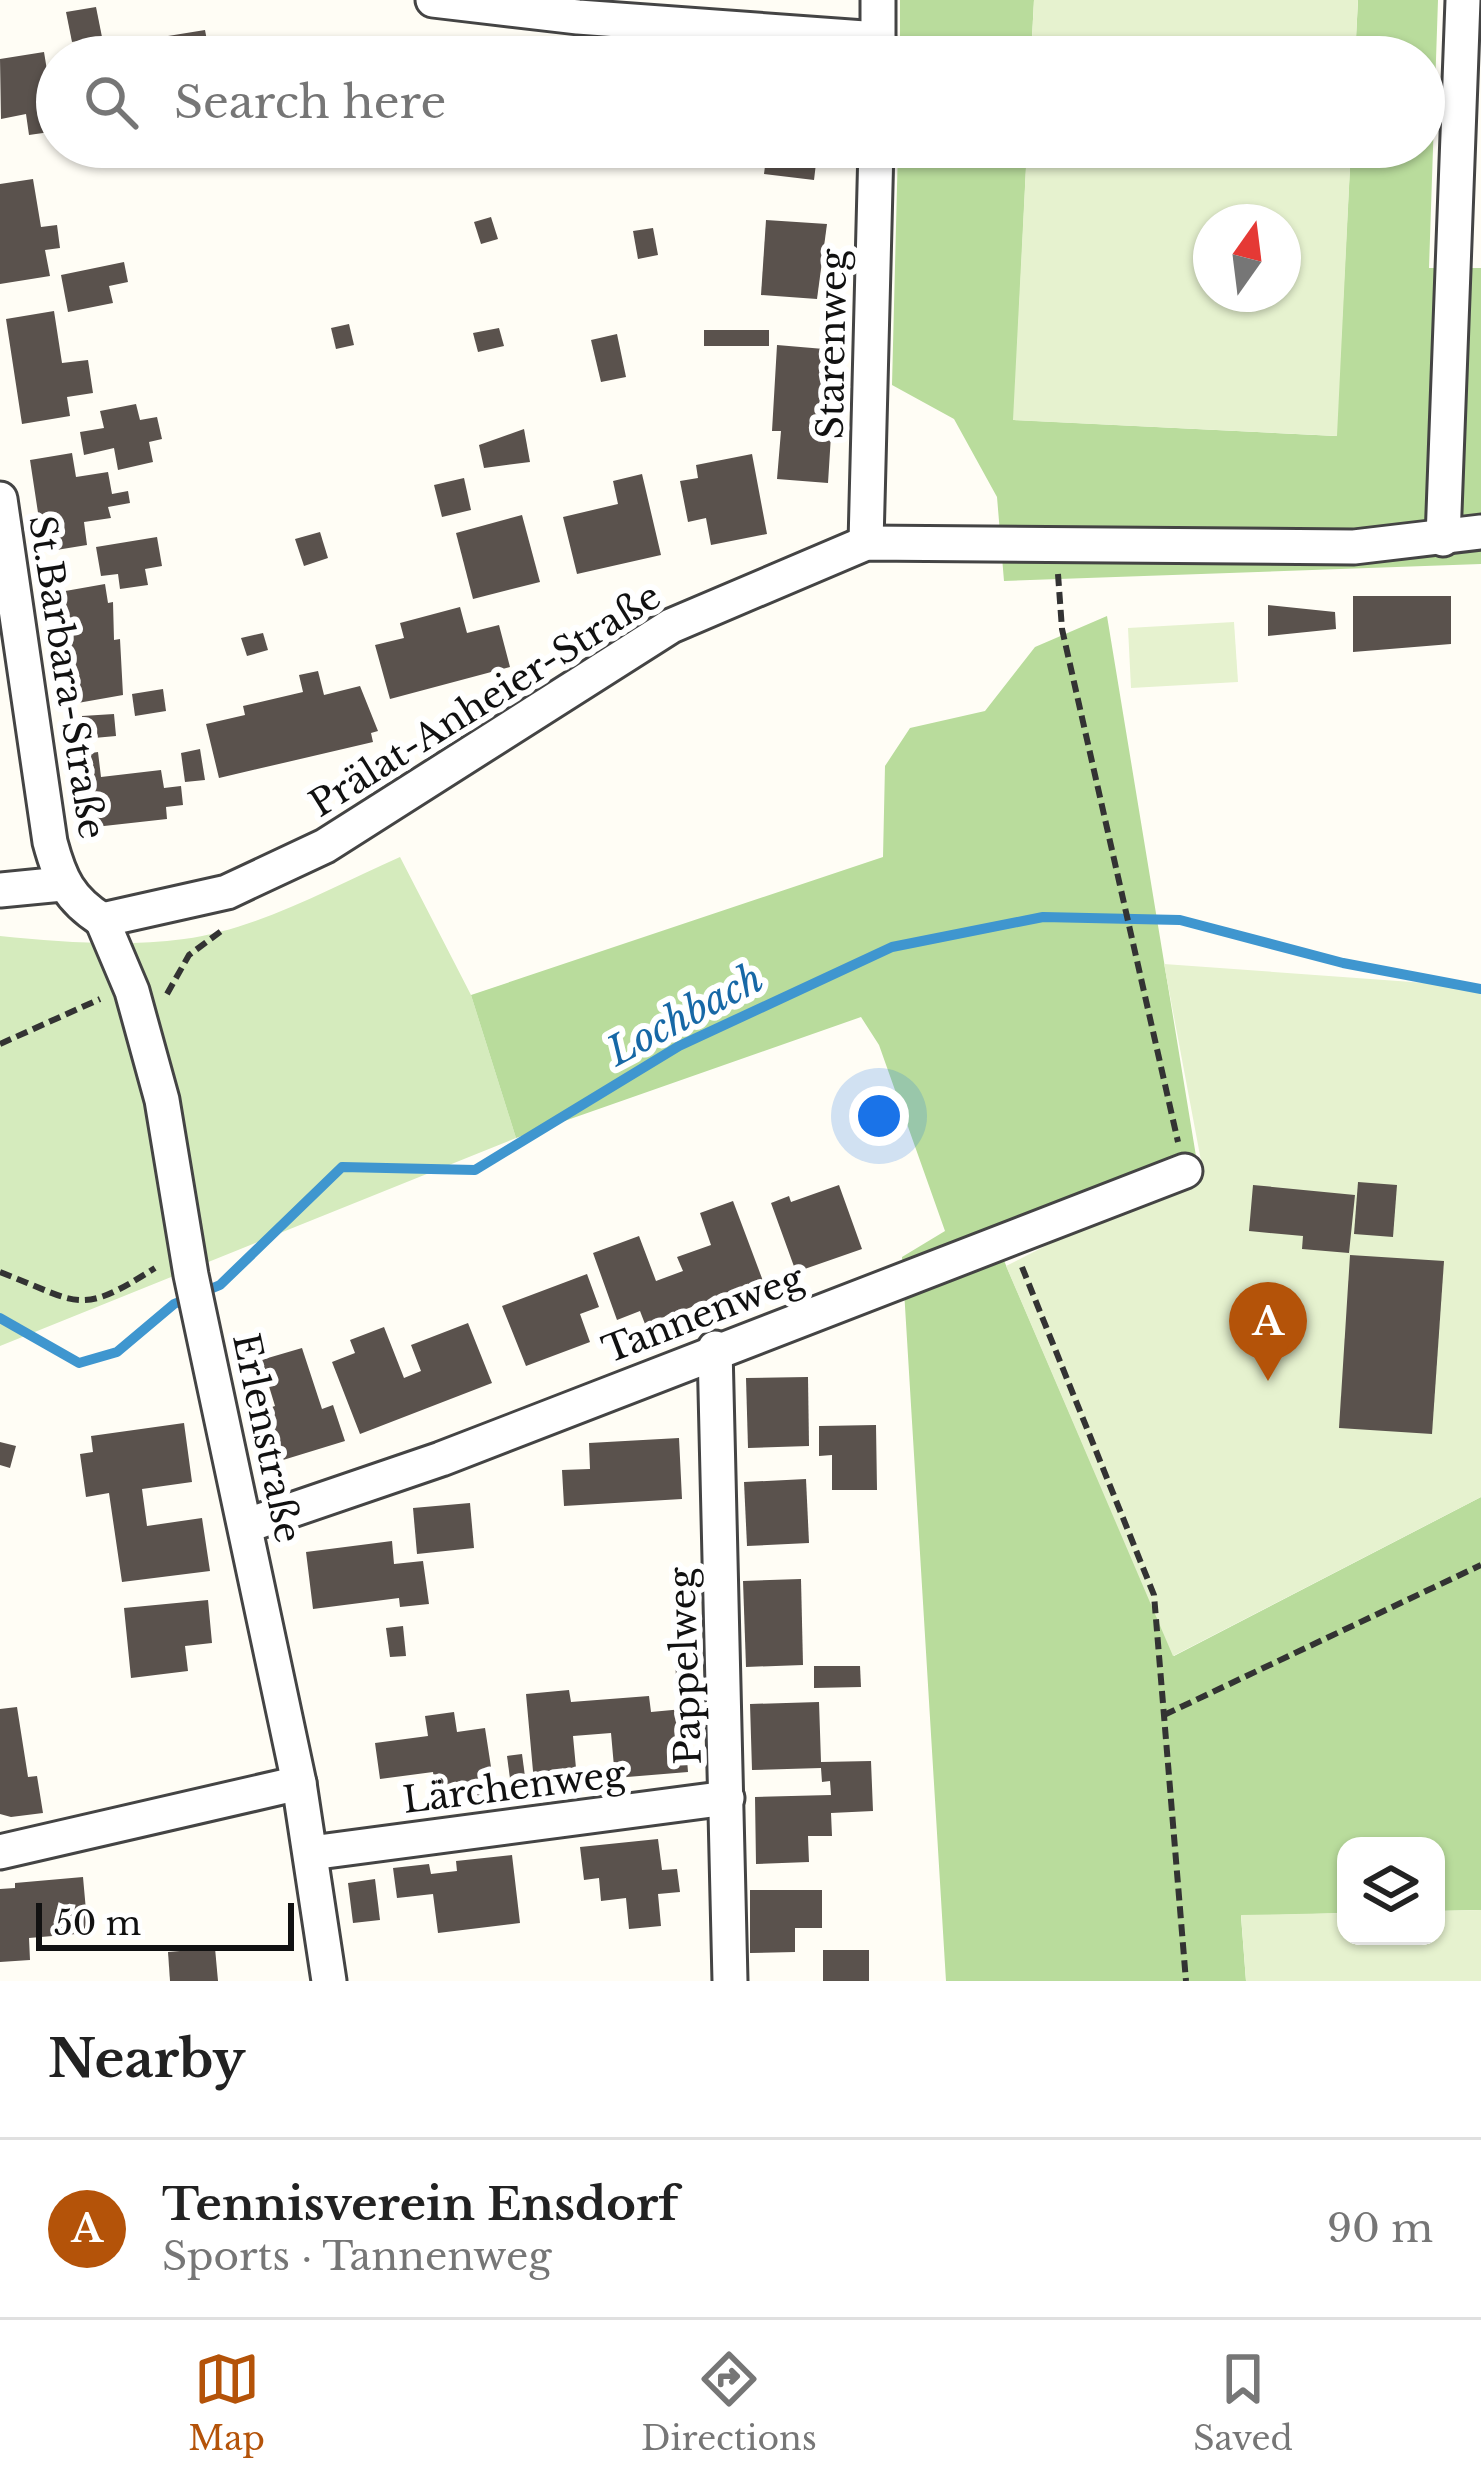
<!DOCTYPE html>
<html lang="en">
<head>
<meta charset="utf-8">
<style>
	body { margin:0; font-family:"Libre Baskerville",serif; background:#f6f6f6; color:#222 }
	.controls { position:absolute; right:36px; bottom:36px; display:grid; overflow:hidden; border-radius:24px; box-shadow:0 3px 9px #0004 }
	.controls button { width:108px; height:108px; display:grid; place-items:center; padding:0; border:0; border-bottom:3px solid #e0e0e0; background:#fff; color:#222; font:60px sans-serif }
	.compass { position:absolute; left:1193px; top:204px; width:108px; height:108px; border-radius:50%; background:#fff; box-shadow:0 3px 9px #0004; rotate:14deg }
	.scale { position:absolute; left:36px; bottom:30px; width:258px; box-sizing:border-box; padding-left:12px; border:6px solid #111; border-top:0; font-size:33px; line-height:42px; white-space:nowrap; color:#111; -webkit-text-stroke:9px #fff; paint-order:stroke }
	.you { position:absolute; left:879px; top:1116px; width:42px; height:42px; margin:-30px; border:9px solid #fff; border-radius:50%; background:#1a73e8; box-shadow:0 0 0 18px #1a73e833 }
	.badge { display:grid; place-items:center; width:78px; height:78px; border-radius:50%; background:#b45309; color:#fff; font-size:39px; font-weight:700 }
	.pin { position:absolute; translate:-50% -99px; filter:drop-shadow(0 3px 6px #0008) }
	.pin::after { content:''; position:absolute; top:63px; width:42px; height:36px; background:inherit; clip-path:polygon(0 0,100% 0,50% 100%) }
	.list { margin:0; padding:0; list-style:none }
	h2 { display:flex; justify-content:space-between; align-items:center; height:156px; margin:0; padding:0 48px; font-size:51px }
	h2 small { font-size:39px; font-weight:400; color:#767676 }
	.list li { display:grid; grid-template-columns:78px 1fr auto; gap:36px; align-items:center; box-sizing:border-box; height:180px; padding:0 48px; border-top:3px solid #e0e0e0 }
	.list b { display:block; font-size:45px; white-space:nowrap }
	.list p { margin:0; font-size:39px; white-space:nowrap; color:#767676 }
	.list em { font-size:39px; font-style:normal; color:#767676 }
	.icon { flex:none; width:66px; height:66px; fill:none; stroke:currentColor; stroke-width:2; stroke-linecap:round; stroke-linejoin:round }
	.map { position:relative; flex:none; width:1481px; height:1981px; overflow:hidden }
	.search { position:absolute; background:#fff; box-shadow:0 3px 9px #0004; left:36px; right:36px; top:36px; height:132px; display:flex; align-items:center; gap:30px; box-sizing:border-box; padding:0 42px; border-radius:66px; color:#767676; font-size:45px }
	.sheet { height:336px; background:#fff }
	nav { display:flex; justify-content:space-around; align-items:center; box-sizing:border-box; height:168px; border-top:3px solid #e0e0e0; background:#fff; font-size:33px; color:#767676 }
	nav a { display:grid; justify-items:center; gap:6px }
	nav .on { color:#b45309 }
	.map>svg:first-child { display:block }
	.green { fill:#d5ebbd }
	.forest { fill:#b9dc9c }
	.pitch { fill:#e6f2cf; fill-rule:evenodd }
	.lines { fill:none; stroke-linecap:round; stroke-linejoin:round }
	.stream { stroke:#3f96cf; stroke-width:10 }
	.building { fill:#5a524d }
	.street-casing { stroke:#444; stroke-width:39 }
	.path { stroke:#333; stroke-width:6; stroke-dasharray:12 6; stroke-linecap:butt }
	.street { stroke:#fff; stroke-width:33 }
	.labels { text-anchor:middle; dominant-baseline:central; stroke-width:12; stroke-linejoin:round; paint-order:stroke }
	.street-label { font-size:36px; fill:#111; stroke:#fff }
	.water-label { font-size:39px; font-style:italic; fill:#1768a6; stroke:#fff }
</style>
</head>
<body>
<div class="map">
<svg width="1481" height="1981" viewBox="0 0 1481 1981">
	<rect width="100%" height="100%" fill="#fffdf5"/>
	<path class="green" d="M400,857L471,995L516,1138L0,1346V936C62,942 123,947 184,939C259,929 332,887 400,857Z"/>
	<g class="forest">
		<polygon points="900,0 1034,0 1031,57 900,57"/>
		<polygon points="1358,0 1438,0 1429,268 1481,268 1481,564 1004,581 997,497 954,419 892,385 898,147 1027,147 1014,420 1336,436 1351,147 1424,147 1424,57 1355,57"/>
		<polygon points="1107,616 1196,1156 993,1235 1174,1656 1481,1497 1481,1910 1436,1911 1436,1846 1346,1846 1346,1913 1241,1916 1246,1981 946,1981 902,1257 945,1231 879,1045 861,1017 516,1138 471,995 883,857 885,766 910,728 985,711 1035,647"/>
	</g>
	<g class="pitch">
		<polygon points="1034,0 1358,0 1355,57 1031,57"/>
		<path d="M1027,147H1351L1337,436L1013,420ZM1211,222H1283V294H1211Z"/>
		<polygon points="1234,622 1238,682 1131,688 1128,628"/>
		<polygon points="1164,964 1481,987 1481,1497 1173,1656 1006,1266 1202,1166"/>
		<polygon points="1481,1910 1481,1981 1246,1981 1241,1915 1346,1913 1346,1936 1436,1936 1436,1911"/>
	</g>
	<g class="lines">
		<polyline class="stream" points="0,1318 79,1363 117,1352 174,1304 220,1285 342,1167 475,1170 679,1046 892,947 1043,917 1180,920 1343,963 1481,989"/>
	</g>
	<g class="building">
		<polygon points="96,7 102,37 72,42 66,12"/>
		<polygon points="205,30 210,57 134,57 131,42"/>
		<polygon points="44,52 57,131 29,135 26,114 1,119 0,59"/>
		<polygon points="743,147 818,147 814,180 764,174 766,158 742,155"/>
		<polygon points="33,179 41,227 57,225 60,248 45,250 50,276 0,284 0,184"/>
		<polygon points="491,217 498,239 481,244 474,222"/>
		<polygon points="766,220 827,224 817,299 761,295"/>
		<polygon points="653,228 658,255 638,259 633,231"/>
		<polygon points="124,262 128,282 109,286 113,303 68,312 61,275"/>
		<polygon points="54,311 62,363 88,360 93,393 67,397 70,416 22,424 6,319"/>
		<polygon points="349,324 354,345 336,349 331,328"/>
		<polygon points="499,328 504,346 478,352 473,333"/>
		<rect x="704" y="330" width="65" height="16"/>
		<polygon points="617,334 626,377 601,382 591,340"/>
		<polygon points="777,345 824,349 818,434 831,435 828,483 777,479 781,431 772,431"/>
		<polygon points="136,404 140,420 157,417 162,439 149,442 153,462 118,470 114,448 84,455 80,432 104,428 100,411"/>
		<polygon points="524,429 530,462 484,468 479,445"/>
		<polygon points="72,453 76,477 108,472 112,494 128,491 130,503 108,507 111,518 84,522 87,545 44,552 30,460"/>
		<polygon points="752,454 767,534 711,545 706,518 688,522 680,481 698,478 696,465"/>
		<polygon points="642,474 661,555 577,574 563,517 618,504 613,481"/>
		<polygon points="464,478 471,510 442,517 434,485"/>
		<polygon points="522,515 540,582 473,599 456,533"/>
		<polygon points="320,532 328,558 304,566 295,539"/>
		<polygon points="157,537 162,566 145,569 148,585 120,589 118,574 101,576 96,547"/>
		<polygon points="105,584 108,603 113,602 114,640 120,639 123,695 72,704 54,593"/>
		<polygon points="1353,596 1451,596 1451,644 1353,652"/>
		<polygon points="1268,605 1335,612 1336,629 1268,636"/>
		<polygon points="460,607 467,633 499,625 510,667 390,699 375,645 404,638 400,623"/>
		<polygon points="263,633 268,650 247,656 241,638"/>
		<polygon points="318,671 324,695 360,686 378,731 371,733 373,742 219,778 206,724 245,715 243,706 303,692 299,675"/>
		<polygon points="163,689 166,711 135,716 132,694"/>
		<polygon points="114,714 116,736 83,739 82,716"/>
		<polygon points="200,749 205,780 185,782 181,753"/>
		<polygon points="98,752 101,777 161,770 164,788 181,786 183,805 166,807 167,819 86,828 77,755"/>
		<polygon points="1358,1182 1397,1185 1393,1237 1354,1234"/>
		<polygon points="839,1185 862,1249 796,1272 771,1203 789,1196 791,1202"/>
		<polygon points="1253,1185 1355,1195 1349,1253 1302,1249 1303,1236 1249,1231"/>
		<polygon points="733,1201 763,1281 645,1324 640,1311 617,1320 593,1253 639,1236 656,1281 683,1271 677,1257 711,1245 700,1213"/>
		<polygon points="1350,1255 1444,1261 1432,1434 1339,1428"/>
		<polygon points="587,1274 599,1307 580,1314 590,1342 526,1366 502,1306"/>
		<polygon points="468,1323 492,1383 360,1434 332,1362 355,1353 350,1340 384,1327 404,1378 421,1371 411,1345"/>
		<polygon points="302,1348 322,1409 333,1405 345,1441 283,1460 266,1409 275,1406 261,1360"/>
		<polygon points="808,1377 809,1446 748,1448 746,1378"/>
		<polygon points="184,1423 192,1482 142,1489 147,1526 202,1518 210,1571 122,1582 109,1493 86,1497 80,1454 93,1452 91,1436"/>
		<polygon points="876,1425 877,1490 832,1490 832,1455 819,1456 819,1426"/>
		<polygon points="679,1438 682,1499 564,1506 562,1470 590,1469 589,1443"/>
		<polygon points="0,1442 16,1446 10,1468 0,1465"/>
		<polygon points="806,1479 809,1543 747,1546 744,1482"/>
		<polygon points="470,1503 474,1548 417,1554 413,1508"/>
		<polygon points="392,1541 394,1564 423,1561 429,1604 400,1607 399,1598 313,1609 306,1552"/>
		<polygon points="801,1579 803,1665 746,1667 743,1581"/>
		<polygon points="208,1600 212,1643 185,1646 188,1671 131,1678 124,1608"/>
		<polygon points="403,1626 406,1656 390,1657 386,1628"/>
		<polygon points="697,1645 699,1681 676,1681 675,1646"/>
		<polygon points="814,1666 860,1666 861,1687 814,1688"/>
		<polygon points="569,1690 571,1702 649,1696 651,1712 683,1709 688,1772 615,1778 611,1733 573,1736 577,1779 534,1782 526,1694"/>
		<polygon points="819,1702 821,1762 871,1761 873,1811 831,1813 832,1836 808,1836 809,1862 756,1864 755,1797 831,1795 830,1781 822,1782 821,1768 752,1770 750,1704"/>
		<polygon points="17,1707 28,1777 37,1776 43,1813 11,1817 0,1814 0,1709"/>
		<polygon points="454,1712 457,1732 485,1728 495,1793 437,1801 433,1772 380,1779 375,1743 428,1736 425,1716"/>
		<polygon points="522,1754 526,1784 511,1786 507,1756"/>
		<polygon points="658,1839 662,1870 677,1869 680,1892 658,1894 661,1926 629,1929 626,1898 601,1901 599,1878 584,1880 580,1847"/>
		<polygon points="512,1855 520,1923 438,1933 433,1894 397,1898 393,1868 429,1864 431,1874 457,1871 456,1861"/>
		<polygon points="83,1877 88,1933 29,1938 30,1960 0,1962 0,1889 15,1888 15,1883"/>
		<polygon points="375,1879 380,1920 353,1923 348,1883"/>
		<polygon points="750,1890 822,1890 822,1928 795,1928 795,1952 750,1953"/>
		<polygon points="215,1948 218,1981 170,1981 168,1952"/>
		<rect x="823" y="1950" width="46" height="31"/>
	</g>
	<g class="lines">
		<g class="street-casing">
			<g id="street">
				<polyline points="433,0 578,17 878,39"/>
				<polyline points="878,57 878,0"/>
				<path d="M0,499L50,842C60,879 69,899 102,920"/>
				<polyline points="1443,539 1463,0"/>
				<polyline points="866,543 876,147"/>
				<polyline points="0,890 62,884"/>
				<polyline points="102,920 227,892 325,846 671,626 866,543 1354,547 1481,532"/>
				<polyline points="102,920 132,991 162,1100 191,1275 299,1783 329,1981"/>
				<polyline points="715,1348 730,1981"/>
				<polyline points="248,1525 441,1459 1185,1171"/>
				<polyline points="0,1852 299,1783"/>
				<polyline points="311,1853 727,1798"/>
			</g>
		</g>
		<g class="path">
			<polyline points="1058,574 1062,629 1178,1142"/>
			<polyline points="167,994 189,955 224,929"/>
			<polyline points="0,1044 100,999"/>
			<polyline points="1022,1267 1154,1595 1186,1981"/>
			<path d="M0,1272C81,1303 78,1317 155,1268"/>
			<polyline points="1164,1715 1481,1565"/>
		</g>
		<use href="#street" class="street"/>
	</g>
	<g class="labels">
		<g class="street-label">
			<text transform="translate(832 344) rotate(-89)">Starenweg</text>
			<text transform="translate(67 677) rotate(81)">St.Barbara-Straße</text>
			<text transform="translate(485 700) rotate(-32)">Prälat-Anheier-Straße</text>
			<text transform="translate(703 1314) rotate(-21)">Tannenweg</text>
			<text transform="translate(267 1438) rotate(78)">Erlenstraße</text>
			<text transform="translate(685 1666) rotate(-92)">Pappelweg</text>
			<text transform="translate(514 1787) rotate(-7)">Lärchenweg</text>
		</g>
		<g class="water-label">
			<text transform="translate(685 1015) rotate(-28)">Lochbach</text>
		</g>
	</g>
</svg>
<div class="controls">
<button><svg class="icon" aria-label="layers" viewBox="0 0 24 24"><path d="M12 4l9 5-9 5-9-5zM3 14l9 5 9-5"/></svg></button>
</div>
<svg class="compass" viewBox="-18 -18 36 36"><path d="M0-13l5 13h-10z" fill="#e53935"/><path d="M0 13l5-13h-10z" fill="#767676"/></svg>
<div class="scale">50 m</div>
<div class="you"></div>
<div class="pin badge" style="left:1268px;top:1381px">A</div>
<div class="search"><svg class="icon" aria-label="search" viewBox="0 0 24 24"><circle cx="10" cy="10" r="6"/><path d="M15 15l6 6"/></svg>Search here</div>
</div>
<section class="sheet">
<h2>Nearby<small></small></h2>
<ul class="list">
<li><span class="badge">A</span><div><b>Tennisverein Ensdorf</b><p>Sports · Tannenweg</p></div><em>90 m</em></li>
</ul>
</section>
<nav>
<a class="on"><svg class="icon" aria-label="map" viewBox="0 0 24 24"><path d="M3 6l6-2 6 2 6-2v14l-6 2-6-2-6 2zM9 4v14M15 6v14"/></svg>Map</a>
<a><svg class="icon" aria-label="directions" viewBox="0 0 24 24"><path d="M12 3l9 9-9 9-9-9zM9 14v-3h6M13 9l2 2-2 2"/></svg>Directions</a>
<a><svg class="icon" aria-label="saved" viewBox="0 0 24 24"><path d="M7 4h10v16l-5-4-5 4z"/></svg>Saved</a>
</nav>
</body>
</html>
